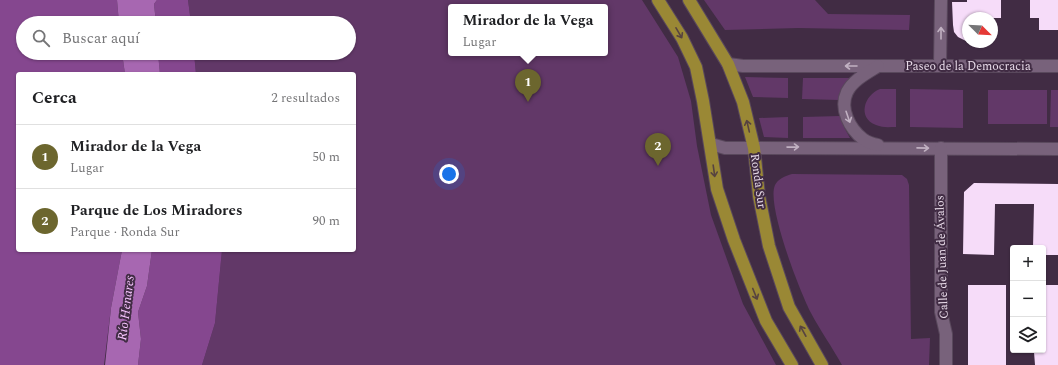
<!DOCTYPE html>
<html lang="es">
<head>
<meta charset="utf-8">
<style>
	body { margin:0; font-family:Spectral,serif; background:#f2f2f2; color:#202124 }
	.controls { position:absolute; right:12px; bottom:12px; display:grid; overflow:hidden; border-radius:4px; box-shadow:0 1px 3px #0004 }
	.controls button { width:36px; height:36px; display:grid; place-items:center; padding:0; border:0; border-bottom:1px solid #e0e0e0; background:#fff; color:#202124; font:20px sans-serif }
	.compass { position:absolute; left:962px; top:12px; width:36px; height:36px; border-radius:50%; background:#fff; box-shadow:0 1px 3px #0004; rotate:114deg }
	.you { position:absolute; left:449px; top:174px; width:14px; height:14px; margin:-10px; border:3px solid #fff; border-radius:50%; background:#1a73e8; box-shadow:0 0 0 6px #1a73e833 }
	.badge { display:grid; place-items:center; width:26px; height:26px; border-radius:50%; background:#6c662e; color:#fff; font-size:13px; font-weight:700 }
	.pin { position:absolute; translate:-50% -33px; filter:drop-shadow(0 1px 2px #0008) }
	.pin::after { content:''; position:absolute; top:21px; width:14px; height:12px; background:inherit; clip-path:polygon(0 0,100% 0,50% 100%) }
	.popup { position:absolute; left:448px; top:4px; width:160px; height:52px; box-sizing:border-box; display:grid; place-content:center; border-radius:4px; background:#fff; filter:drop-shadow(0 1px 3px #0005); font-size:13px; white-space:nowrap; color:#757577 }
	.popup b { font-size:15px; color:#202124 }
	.popup::after { content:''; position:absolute; left:50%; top:100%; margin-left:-8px; border:8px solid transparent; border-top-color:#fff }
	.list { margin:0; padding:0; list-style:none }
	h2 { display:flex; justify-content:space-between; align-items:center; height:52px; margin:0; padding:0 16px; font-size:17px }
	h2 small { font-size:13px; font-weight:400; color:#757577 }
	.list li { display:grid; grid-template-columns:26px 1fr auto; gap:12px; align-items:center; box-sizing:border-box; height:64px; padding:0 16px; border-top:1px solid #e0e0e0 }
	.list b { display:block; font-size:15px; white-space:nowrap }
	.list p { margin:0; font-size:13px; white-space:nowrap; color:#757577 }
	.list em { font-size:13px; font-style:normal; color:#757577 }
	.icon { flex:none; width:22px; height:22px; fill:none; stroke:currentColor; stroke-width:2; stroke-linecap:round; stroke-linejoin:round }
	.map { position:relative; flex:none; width:1058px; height:365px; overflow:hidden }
	.search { position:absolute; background:#fff; box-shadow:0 1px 3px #0004; left:16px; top:16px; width:340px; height:44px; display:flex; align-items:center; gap:10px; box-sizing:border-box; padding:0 14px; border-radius:22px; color:#757577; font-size:15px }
	.panel { position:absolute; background:#fff; box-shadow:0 1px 3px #0004; left:16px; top:72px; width:340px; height:180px; border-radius:4px }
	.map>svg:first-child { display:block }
	.green { fill:#623868; fill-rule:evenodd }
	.forest { fill:#85478f }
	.water { fill:#a767b1 }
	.building { fill:#f6dcf9 }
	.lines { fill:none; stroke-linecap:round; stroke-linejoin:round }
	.minor-casing { stroke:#59485c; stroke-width:14 }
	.major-casing { stroke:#59485c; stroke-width:14 }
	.minor { stroke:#78627b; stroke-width:12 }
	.major { stroke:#9a8835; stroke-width:12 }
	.oneway { stroke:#574340 }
	.oneway2 { stroke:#c1b1c2 }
	.labels { text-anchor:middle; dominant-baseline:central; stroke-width:4; stroke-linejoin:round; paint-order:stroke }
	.street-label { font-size:12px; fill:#e8dbe9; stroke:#412c44 }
	.water-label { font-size:13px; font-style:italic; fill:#f8c5ff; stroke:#412c44 }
</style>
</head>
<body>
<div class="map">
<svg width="1058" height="365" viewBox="0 0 1058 365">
	<rect width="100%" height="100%" fill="#412c44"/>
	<g class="green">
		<path d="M188,0H642L678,57L691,101L697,146L711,215L743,304L776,365H202L215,323L222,250H354V74H196L194,53H349V23H191ZM451,7H605V53H451Z"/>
		<polygon points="704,0 815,0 828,14 910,15 909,30 798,28 725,30"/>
		<polygon points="745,77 788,78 788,98 753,97"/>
		<polygon points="803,78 850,78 839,100 802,99"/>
		<path d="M880,89H896V127C889,127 883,128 876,125C857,118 864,95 880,89Z"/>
		<polygon points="910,89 963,90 963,128 910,127"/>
		<rect x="988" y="90" width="59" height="34"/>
		<polygon points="1051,90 1058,90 1058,127 1050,127"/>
		<polygon points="840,116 845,129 850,138 803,138 803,117"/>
		<polygon points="788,117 788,138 764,137 759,118"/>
		<path d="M792,174L902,175L907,179L909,185L911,339L930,338L929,365H842C832,347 820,330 811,313C800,292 766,205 775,185C778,179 785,176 792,174Z"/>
	</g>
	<g class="forest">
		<polygon points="0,0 117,0 119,23 23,23 23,53 122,53 125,74 18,74 18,250 122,250 111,308 104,365 0,365"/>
		<polygon points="157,0 188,0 191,23 156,23 154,4"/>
		<polygon points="158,53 194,53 196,74 160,74"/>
		<polygon points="152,250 222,250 215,323 202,365 138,365 141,339 138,312 147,286"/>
	</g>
	<g class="water">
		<polygon points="117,0 157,0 154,4 156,23 119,23"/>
		<polygon points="122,53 158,53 160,74 125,74"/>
		<polygon points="122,250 152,250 147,286 138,312 141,339 138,365 105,365 111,308"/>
	</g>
	<g class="building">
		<polygon points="967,0 1001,0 1001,18 968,18 968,42 958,37 954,32 953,25 952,2 967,2"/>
		<polygon points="1030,0 1058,0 1058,30 1039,30 1039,18 1030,18"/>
		<polygon points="974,183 1058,184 1058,255 1043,255 1043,248 1033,248 1034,204 995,204 994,255 963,254 964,192"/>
		<rect x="968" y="285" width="38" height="80"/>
		<polygon points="1043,285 1058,285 1058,365 1035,365 1034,352 1039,352 1039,350 1043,350"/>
	</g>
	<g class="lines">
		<g class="minor-casing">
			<g id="minor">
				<polyline points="728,64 743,66 1058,66"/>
				<polyline points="940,66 941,0"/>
				<polyline points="711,144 725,148 1058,149"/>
				<path d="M878,145C873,144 867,142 863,139C850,129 839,109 847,92C853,80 867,73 878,66"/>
				<polyline points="941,148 941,312 946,334 946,365"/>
			</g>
		</g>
		<g class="major-casing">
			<g id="major">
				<polyline points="658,0 682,38 696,67 703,101 717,189 734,240 766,321 792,365"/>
				<polyline points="689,0 728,64 743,102 754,148 759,196 769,246 789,307 822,365"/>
			</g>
		</g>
		<use href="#minor" class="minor"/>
		<use href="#major" class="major"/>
	</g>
	<defs><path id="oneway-shaft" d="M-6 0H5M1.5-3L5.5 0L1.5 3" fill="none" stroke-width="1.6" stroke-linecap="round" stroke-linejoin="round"/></defs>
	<g class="oneway">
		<use href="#oneway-shaft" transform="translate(679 33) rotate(60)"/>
		<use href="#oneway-shaft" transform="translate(748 126) rotate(-103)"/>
		<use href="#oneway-shaft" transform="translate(714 171) rotate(82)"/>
		<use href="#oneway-shaft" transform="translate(755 294) rotate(68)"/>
		<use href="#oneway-shaft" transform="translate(803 331) rotate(-119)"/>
	</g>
	<g class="oneway2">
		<use href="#oneway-shaft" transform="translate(941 33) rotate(-90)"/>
		<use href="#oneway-shaft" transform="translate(851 66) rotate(180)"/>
		<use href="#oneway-shaft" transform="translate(848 117) rotate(71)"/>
		<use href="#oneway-shaft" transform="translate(793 147) rotate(-1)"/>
		<use href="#oneway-shaft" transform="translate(923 148) rotate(1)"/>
	</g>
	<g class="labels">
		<g class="street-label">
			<text x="968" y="66">Paseo de la Democracia</text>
			<text transform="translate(758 181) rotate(82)">Ronda Sur</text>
			<text transform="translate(942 257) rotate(-92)">Calle de Juan de Ávalos</text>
		</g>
		<g class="water-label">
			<text transform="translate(126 308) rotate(-83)">Río Henares</text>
		</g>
	</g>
</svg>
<div class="controls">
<button>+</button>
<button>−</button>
<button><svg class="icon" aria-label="layers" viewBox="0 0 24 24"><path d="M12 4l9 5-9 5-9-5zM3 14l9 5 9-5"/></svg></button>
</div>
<svg class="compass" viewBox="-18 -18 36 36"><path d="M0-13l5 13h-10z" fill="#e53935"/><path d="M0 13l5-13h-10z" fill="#757577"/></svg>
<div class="you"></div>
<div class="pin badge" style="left:528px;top:102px">1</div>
<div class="popup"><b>Mirador de la Vega</b>Lugar</div>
<div class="pin badge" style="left:658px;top:166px">2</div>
<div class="search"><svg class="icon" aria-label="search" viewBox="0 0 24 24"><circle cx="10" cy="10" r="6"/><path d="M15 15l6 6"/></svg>Buscar aquí</div>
<section class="panel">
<h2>Cerca<small>2 resultados</small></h2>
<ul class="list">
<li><span class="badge">1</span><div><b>Mirador de la Vega</b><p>Lugar</p></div><em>50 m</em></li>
<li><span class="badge">2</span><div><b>Parque de Los Miradores</b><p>Parque · Ronda Sur</p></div><em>90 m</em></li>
</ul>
</section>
</div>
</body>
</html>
